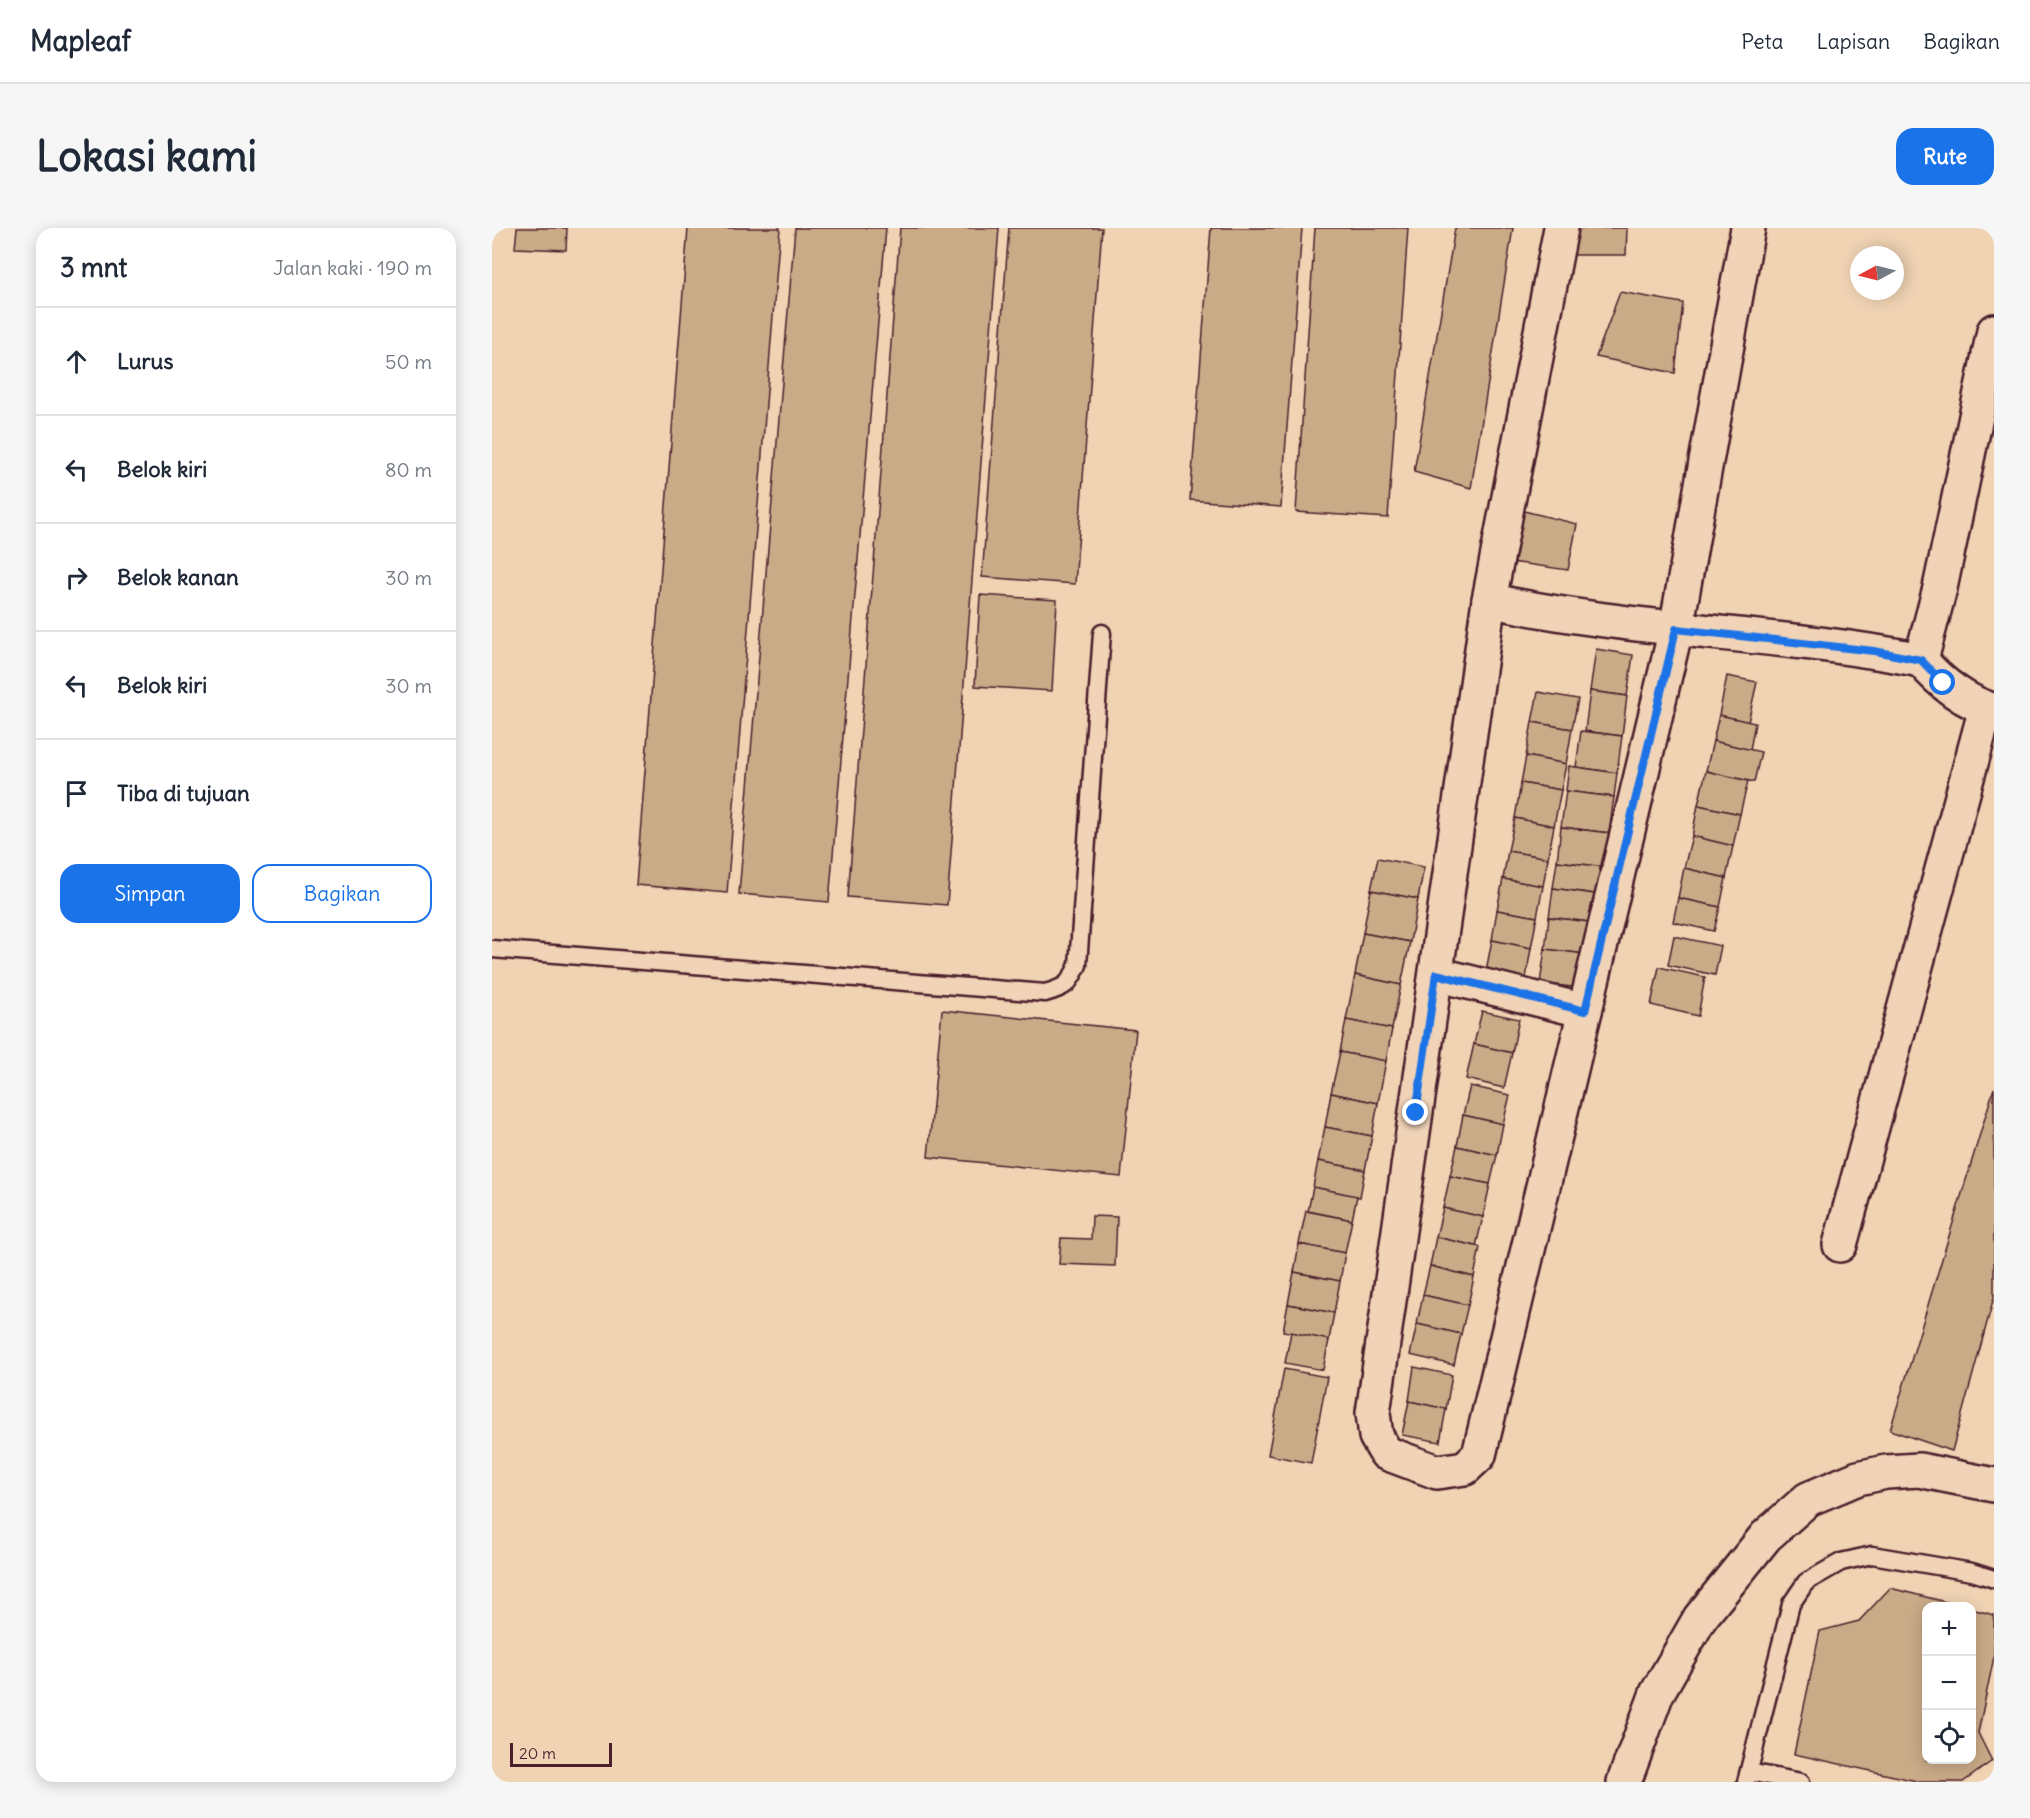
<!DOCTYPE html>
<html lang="id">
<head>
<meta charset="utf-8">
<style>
	body { margin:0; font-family:Delius,sans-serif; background:#f6f6f7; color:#1f2937 }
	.controls { position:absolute; right:18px; bottom:18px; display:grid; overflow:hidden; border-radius:12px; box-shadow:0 3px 15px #0003 }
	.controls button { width:54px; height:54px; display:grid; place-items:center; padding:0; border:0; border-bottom:2px solid #e0e1e3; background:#fff; color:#1f2937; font:30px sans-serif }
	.compass { position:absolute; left:1358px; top:18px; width:54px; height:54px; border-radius:50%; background:#fff; box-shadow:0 3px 15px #0003; rotate:263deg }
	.scale { position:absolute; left:18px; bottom:15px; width:102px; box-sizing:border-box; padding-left:6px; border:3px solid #4a1f2b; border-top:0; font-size:16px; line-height:21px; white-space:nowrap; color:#4a1f2b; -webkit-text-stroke:4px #f1d3b7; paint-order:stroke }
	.stop { position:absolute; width:18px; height:18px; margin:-14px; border:4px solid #1a73e8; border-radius:50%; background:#fff }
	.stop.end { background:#1a73e8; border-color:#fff; box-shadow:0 2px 6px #0008 }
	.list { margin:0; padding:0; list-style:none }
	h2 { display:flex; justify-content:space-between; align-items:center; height:78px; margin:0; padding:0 24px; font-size:26px }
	h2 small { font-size:20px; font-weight:400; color:#747a83 }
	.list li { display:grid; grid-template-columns:39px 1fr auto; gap:18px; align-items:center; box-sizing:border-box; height:108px; padding:0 24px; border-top:2px solid #e0e1e3 }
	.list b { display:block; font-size:22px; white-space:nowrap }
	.list em { font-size:20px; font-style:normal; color:#747a83 }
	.actions { display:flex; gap:12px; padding:18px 24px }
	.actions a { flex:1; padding:14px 0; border:2px solid #1a73e8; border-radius:18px; text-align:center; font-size:21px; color:#1a73e8 }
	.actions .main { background:#1a73e8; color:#fff }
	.icon { flex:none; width:33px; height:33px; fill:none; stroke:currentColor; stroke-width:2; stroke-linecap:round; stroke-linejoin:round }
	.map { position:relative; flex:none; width:1502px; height:1554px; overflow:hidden; border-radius:18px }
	header { display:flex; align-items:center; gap:36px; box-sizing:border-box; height:84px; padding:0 30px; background:#fff; border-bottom:2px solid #e0e1e3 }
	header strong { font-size:28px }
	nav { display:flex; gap:33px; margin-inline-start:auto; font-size:21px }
	.intro { display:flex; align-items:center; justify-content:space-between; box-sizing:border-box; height:144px; padding:0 36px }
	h1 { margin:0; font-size:42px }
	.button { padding:15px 27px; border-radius:18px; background:#1a73e8; color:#fff; font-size:21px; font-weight:700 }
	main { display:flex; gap:36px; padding:0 36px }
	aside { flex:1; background:#fff; border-radius:18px; box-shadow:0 3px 15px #0003 }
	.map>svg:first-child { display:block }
	.building { fill:#caab88; stroke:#4a1f2b; stroke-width:1.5 }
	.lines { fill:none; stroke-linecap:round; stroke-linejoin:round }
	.lane-casing { stroke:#4a1f2b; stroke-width:21 }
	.street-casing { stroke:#4a1f2b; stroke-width:38 }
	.lane { stroke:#f1d3b7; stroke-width:16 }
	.street { stroke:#f1d3b7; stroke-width:33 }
	.route { stroke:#1a73e8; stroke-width:8 }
</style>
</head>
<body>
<header>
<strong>Mapleaf</strong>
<nav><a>Peta</a><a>Lapisan</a><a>Bagikan</a></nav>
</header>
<div class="intro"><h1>Lokasi kami</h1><a class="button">Rute</a></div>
<main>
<aside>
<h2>3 mnt<small>Jalan kaki · 190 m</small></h2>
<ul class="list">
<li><svg class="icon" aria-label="ahead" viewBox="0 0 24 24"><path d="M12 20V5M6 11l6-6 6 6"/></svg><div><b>Lurus</b></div><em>50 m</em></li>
<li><svg class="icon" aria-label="left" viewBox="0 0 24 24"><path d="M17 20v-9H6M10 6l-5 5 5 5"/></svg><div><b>Belok kiri</b></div><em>80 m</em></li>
<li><svg class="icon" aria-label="right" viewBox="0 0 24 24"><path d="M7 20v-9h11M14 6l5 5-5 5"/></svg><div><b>Belok kanan</b></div><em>30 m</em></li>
<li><svg class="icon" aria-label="left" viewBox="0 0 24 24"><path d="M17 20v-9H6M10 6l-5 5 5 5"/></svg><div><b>Belok kiri</b></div><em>30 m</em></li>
<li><svg class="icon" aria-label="arrive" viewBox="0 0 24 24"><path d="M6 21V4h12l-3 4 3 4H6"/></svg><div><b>Tiba di tujuan</b></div></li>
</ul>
<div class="actions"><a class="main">Simpan</a><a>Bagikan</a></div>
</aside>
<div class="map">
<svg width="1502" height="1554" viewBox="0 0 1502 1554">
	<rect width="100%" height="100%" fill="#f0d3b3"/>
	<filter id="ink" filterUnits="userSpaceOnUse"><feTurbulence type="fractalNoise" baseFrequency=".0167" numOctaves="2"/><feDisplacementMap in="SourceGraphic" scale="12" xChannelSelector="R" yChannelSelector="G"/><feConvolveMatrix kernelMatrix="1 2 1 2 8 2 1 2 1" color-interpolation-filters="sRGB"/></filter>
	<g filter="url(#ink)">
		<g class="building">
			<polygon points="25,0 75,0 74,22 23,20"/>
			<polygon points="196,0 288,0 235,665 144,657"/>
			<polygon points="303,0 394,0 337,674 247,666"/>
			<polygon points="408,0 507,0 455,677 356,669"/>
			<polygon points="517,0 610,0 583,356 490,349"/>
			<polygon points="719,0 810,0 789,279 698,272"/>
			<polygon points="823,0 916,0 896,290 804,284"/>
			<polygon points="963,0 1021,0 979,260 922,244"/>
			<polygon points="1084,0 1135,0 1134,27 1082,27"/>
			<polygon points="1128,64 1191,75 1183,145 1104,129"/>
			<polygon points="1032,283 1085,296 1076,342 1019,334"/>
			<polygon points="488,367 565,372 560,463 483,458"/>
			<polygon points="1104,421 1141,427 1135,468 1098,463"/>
			<polygon points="1235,448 1265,454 1256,494 1227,487"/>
			<polygon points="1098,463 1135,468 1130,508 1093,503"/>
			<polygon points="1046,464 1086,471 1080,501 1040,494"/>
			<polygon points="1227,487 1263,495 1258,522 1221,513"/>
			<polygon points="1040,494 1080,501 1074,536 1034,528"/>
			<polygon points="1089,503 1130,508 1125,545 1084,539"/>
			<polygon points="1221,513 1269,524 1262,554 1214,543"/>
			<polygon points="1034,528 1074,536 1069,562 1029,555"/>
			<polygon points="1077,538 1125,545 1122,569 1074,563"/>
			<polygon points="1214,543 1256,553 1248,586 1206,577"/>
			<polygon points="1029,555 1069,562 1062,598 1023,590"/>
			<polygon points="1074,563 1122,569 1117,605 1069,599"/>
			<polygon points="1206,577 1248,586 1241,618 1200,608"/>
			<polygon points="1023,590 1062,598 1056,630 1016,623"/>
			<polygon points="1069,599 1117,605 1113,639 1065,633"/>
			<polygon points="1200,608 1241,618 1234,650 1192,640"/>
			<polygon points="1016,623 1056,630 1051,658 1011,651"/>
			<polygon points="886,630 932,639 926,671 879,662"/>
			<polygon points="1065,633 1113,639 1109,667 1061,660"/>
			<polygon points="1192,640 1234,650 1228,679 1186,670"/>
			<polygon points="1011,651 1051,658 1045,689 1005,682"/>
			<polygon points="1061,660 1109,667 1105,695 1057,689"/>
			<polygon points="879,662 926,671 918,714 871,705"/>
			<polygon points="1186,670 1228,679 1222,703 1181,694"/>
			<polygon points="1005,682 1045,689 1039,720 1000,712"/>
			<polygon points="1057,689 1105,695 1101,727 1053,721"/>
			<polygon points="871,705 918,714 909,757 863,747"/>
			<polygon points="1182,708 1229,718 1223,747 1176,737"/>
			<polygon points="1000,712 1039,720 1033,756 993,748"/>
			<polygon points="1053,721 1101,727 1096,761 1048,755"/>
			<polygon points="1167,739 1213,749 1206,788 1159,777"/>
			<polygon points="863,747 909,757 900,801 854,792"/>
			<polygon points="450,782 644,802 629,949 436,929"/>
			<polygon points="990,783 1027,791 1020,825 982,816"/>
			<polygon points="854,792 900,801 894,833 848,824"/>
			<polygon points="982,816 1020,825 1012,860 974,851"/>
			<polygon points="848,824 894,833 886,875 839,865"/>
			<polygon points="978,858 1018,867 1011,896 971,887"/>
			<polygon points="1502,860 1502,1069 1460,1223 1398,1202"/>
			<polygon points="839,865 886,875 880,908 833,899"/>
			<polygon points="971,887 1011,896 1005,927 965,918"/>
			<polygon points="833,899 880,908 873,942 826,933"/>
			<polygon points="965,918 1005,927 998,956 958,948"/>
			<polygon points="826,933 873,942 868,969 821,959"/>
			<polygon points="958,948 998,956 991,989 951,980"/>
			<polygon points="821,959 865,968 860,992 816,983"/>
			<polygon points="951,980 991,989 984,1018 944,1009"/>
			<polygon points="814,983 860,992 853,1025 807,1016"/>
			<polygon points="600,988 625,989 623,1038 567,1036 569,1010 599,1011"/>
			<polygon points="944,1009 988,1019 982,1049 938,1038"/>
			<polygon points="807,1016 853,1025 848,1053 802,1044"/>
			<polygon points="938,1038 982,1049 976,1077 931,1067"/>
			<polygon points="802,1044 848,1053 842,1085 796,1076"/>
			<polygon points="931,1067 976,1077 969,1106 925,1096"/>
			<polygon points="796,1076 842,1085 837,1112 791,1103"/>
			<polygon points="925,1096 969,1106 962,1137 918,1127"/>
			<polygon points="799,1104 837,1112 831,1142 793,1135"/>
			<polygon points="922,1139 960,1147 954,1181 917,1173"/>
			<polygon points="792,1141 835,1149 819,1235 776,1227"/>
			<polygon points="917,1173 954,1181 948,1214 910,1207"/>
			<polygon points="1398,1360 1470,1378 1434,1378 1434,1532 1480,1532 1480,1381 1502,1387 1502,1429 1486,1505 1500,1533 1471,1554 1429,1554 1302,1526 1328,1403 1367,1393"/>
		</g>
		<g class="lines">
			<g class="lane-casing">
				<g id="lane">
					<path d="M0,721L553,765C575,759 577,756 586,737L610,405"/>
					<polyline points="1257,1544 1309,1554"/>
					<polyline points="1254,1554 1299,1376 1314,1354 1349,1334 1380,1327 1480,1344 1502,1351"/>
				</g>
			</g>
			<g class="street-casing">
				<g id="street">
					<polyline points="1069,0 997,372 881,1185 884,1208 894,1225 945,1244 973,1240 987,1227 1184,401 1256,0"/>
					<path d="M997,372C1139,404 1287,404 1429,432L1448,360L1502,103"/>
					<path d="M1429,432C1449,456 1472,473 1502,483"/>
					<polyline points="944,746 1093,783"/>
					<polyline points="1348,1017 1494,480"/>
					<polyline points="1132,1554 1165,1465 1208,1390 1274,1308 1316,1271 1366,1250 1394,1244 1427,1242 1502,1257"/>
				</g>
			</g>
			<use href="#lane" class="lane"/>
			<use href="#street" class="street"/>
		</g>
	</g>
	<g class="lines" filter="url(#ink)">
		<polyline class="route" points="924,885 944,746 1093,783 1184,401 1382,423 1429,432 1451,455"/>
	</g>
</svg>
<div class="controls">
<button>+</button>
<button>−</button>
<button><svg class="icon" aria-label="locate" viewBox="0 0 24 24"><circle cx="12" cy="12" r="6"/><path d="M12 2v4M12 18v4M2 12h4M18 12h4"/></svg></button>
</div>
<svg class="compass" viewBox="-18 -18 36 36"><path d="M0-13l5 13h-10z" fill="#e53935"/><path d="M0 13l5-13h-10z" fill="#747a83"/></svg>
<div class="scale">20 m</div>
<div class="stop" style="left:1451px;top:455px"></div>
<div class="stop end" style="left:924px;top:885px"></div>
</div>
</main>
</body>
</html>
